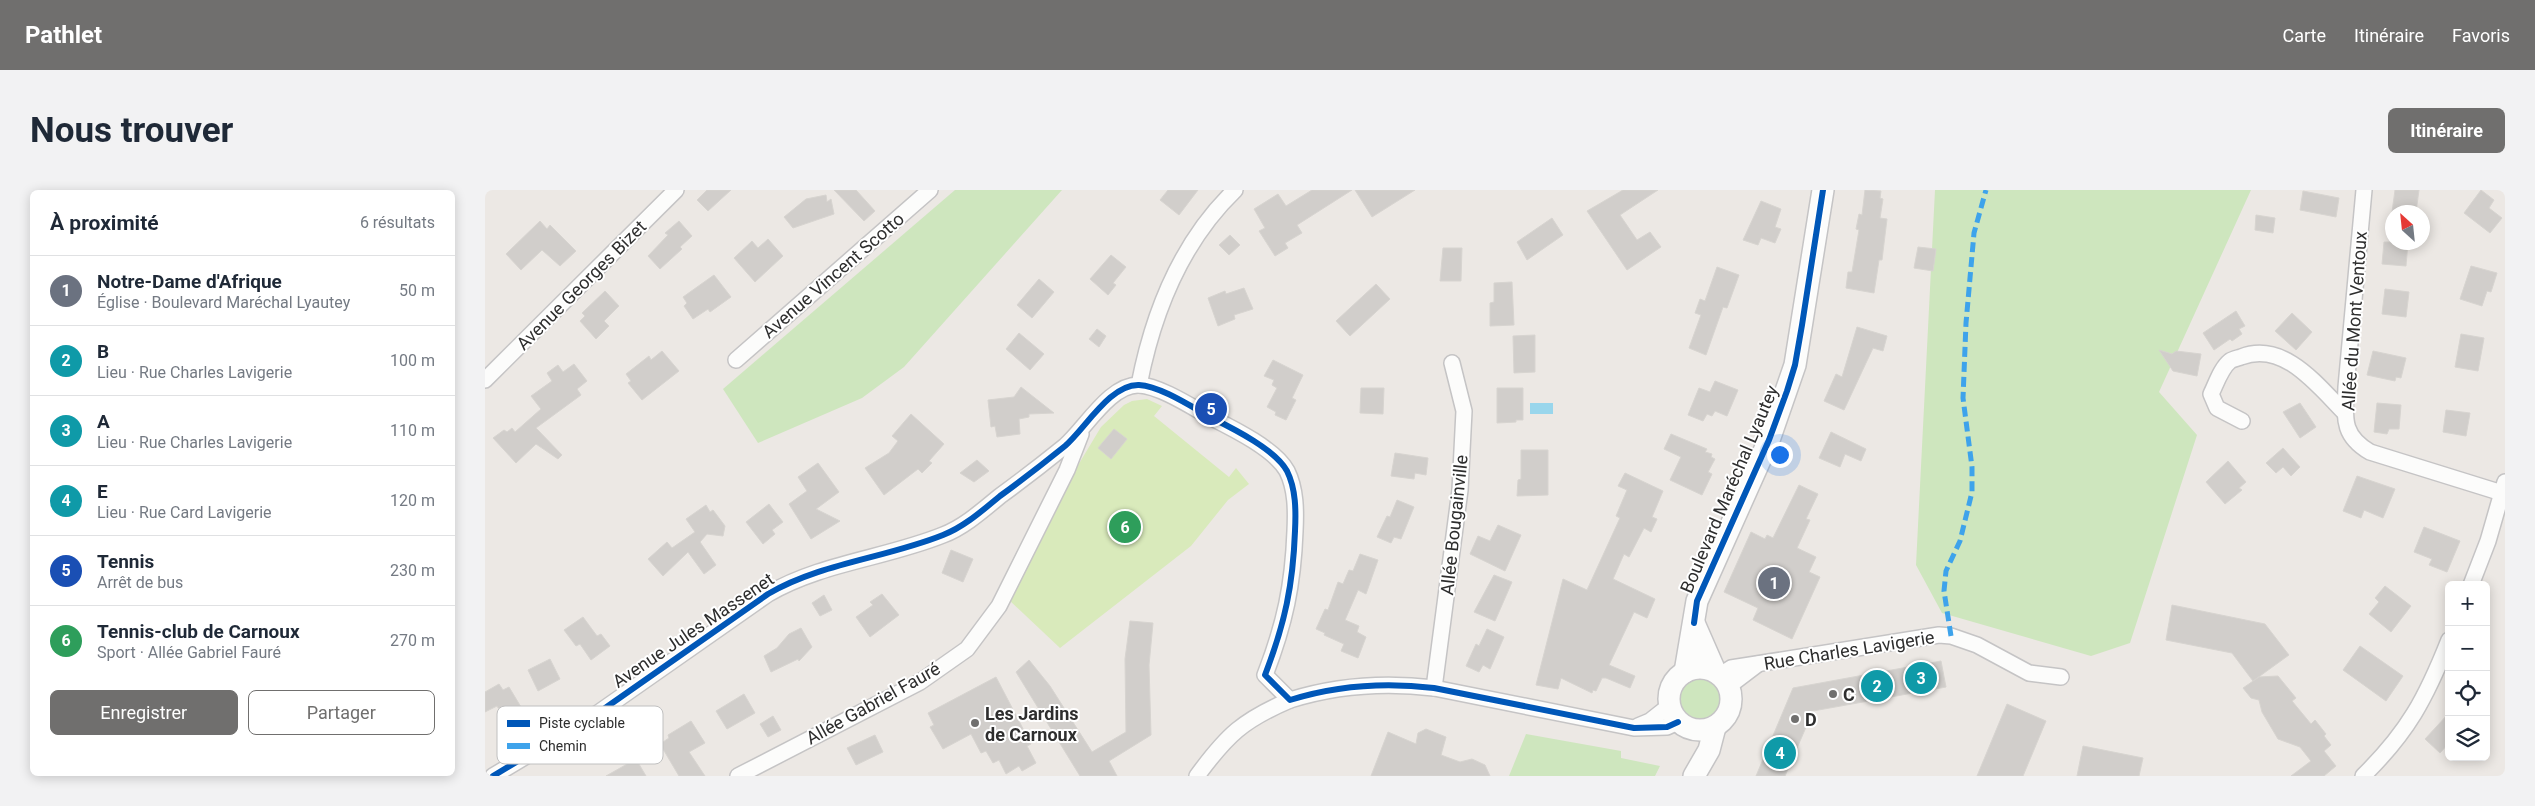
<!DOCTYPE html>
<html lang="fr">
<head>
<meta charset="utf-8">
<style>
	body { margin:0; font-family:Roboto,sans-serif; background:#f2f2f3; color:#1f2937 }
	.controls { position:absolute; right:15px; bottom:15px; display:grid; overflow:hidden; border-radius:8px; box-shadow:0 2px 12px #0003 }
	.controls button { width:45px; height:45px; display:grid; place-items:center; padding:0; border:0; border-bottom:1px solid #e0e1e3; background:#fff; color:#1f2937; font:25px sans-serif }
	.compass { position:absolute; left:1900px; top:15px; width:45px; height:45px; border-radius:50%; background:#fff; box-shadow:0 2px 12px #0003; rotate:333deg }
	.you { position:absolute; left:1294px; top:264px; width:18px; height:18px; margin:-12px; border:4px solid #fff; border-radius:50%; background:#1a73e8; box-shadow:0 0 0 8px #1a73e833 }
	.badge { display:grid; place-items:center; width:32px; height:32px; border-radius:50%; background:#706f6e; color:#fff; font-size:16px; font-weight:700 }
	.pin { position:absolute; translate:-50% -50%; border:2px solid #fff; box-shadow:0 1px 5px #0006 }
	.list { margin:0; padding:0; list-style:none }
	h2 { display:flex; justify-content:space-between; align-items:center; height:65px; margin:0; padding:0 20px; font-size:21px }
	h2 small { font-size:16px; font-weight:400; color:#747a83 }
	.list li { display:grid; grid-template-columns:32px 1fr auto; gap:15px; align-items:center; box-sizing:border-box; height:70px; padding:0 20px; border-top:1px solid #e0e1e3 }
	.list b { display:block; font-size:19px; white-space:nowrap }
	.list p { margin:0; font-size:16px; white-space:nowrap; color:#747a83 }
	.list em { font-size:16px; font-style:normal; color:#747a83 }
	.actions { display:flex; gap:10px; padding:15px 20px }
	.actions a { flex:1; padding:11px 0; border:1px solid #706f6e; border-radius:8px; text-align:center; font-size:18px; color:#706f6e }
	.actions .main { background:#706f6e; color:#fff }
	.icon { flex:none; width:28px; height:28px; fill:none; stroke:currentColor; stroke-width:2; stroke-linecap:round; stroke-linejoin:round }
	.map { position:relative; flex:none; width:2020px; height:586px; overflow:hidden; border-radius:8px }
	header { display:flex; align-items:center; gap:30px; box-sizing:border-box; height:70px; padding:0 25px; background:#706f6e; color:#fff }
	header strong { font-size:24px }
	nav { display:flex; gap:28px; margin-inline-start:auto; font-size:18px }
	.intro { display:flex; align-items:center; justify-content:space-between; box-sizing:border-box; height:120px; padding:0 30px }
	h1 { margin:0; font-size:35px }
	.button { padding:12px 22px; border-radius:8px; background:#706f6e; color:#fff; font-size:18px; font-weight:700 }
	main { display:flex; gap:30px; padding:0 30px }
	aside { flex:1; background:#fff; border-radius:8px; box-shadow:0 2px 12px #0003 }
	.map>svg:first-child { display:block }
	.green { fill:#cee6be }
	.pitch { fill:#d9eabb }
	.water { fill:#99d6ec }
	.building { fill:#d1cecb; stroke:#d7d4d0 }
	.lines { fill:none; stroke-linecap:round; stroke-linejoin:round }
	.street-casing { stroke:#c5c4c5; stroke-width:18 }
	.secondary-casing { stroke:#c5c4c5; stroke-width:24 }
	.street { stroke:#fcfcfb; stroke-width:15 }
	.secondary { stroke:#fcfcfb; stroke-width:21 }
	.quiet { stroke:#3ea3eb; stroke-width:5; stroke-dasharray:10 5; stroke-linecap:butt }
	.cycleway-casing { stroke:#fff; stroke-width:9 }
	.cycleway { stroke:#0057b8; stroke-width:6 }
	.poi-dot { fill:#706f6e; stroke:#fff; stroke-width:2 }
	.labels { text-anchor:middle; dominant-baseline:central; stroke-width:4; stroke-linejoin:round; paint-order:stroke }
	.street-label { font-size:18px; fill:#2e2e2e; stroke:#fff }
	.poi-label { font-size:18px; font-weight:bold; fill:#2e2e2e; stroke:#fff; text-anchor:start }
	.key { fill:#fff; stroke:#c0c0c0; stroke-width:1 }
	.key-label { font-size:14px; fill:#2e2e2e }
</style>
</head>
<body>
<header>
<strong>Pathlet</strong>
<nav><a>Carte</a><a>Itinéraire</a><a>Favoris</a></nav>
</header>
<div class="intro"><h1>Nous trouver</h1><a class="button">Itinéraire</a></div>
<main>
<aside>
<h2>À proximité<small>6 résultats</small></h2>
<ul class="list">
<li><span class="badge" style="background:#6b7280">1</span><div><b>Notre-Dame d'Afrique</b><p>Église · Boulevard Maréchal Lyautey</p></div><em>50 m</em></li>
<li><span class="badge" style="background:#0f9aa8">2</span><div><b>B</b><p>Lieu · Rue Charles Lavigerie</p></div><em>100 m</em></li>
<li><span class="badge" style="background:#0f9aa8">3</span><div><b>A</b><p>Lieu · Rue Charles Lavigerie</p></div><em>110 m</em></li>
<li><span class="badge" style="background:#0f9aa8">4</span><div><b>E</b><p>Lieu · Rue Card Lavigerie</p></div><em>120 m</em></li>
<li><span class="badge" style="background:#1a4fb4">5</span><div><b>Tennis</b><p>Arrêt de bus</p></div><em>230 m</em></li>
<li><span class="badge" style="background:#2e9e5b">6</span><div><b>Tennis-club de Carnoux</b><p>Sport · Allée Gabriel Fauré</p></div><em>270 m</em></li>
</ul>
<div class="actions"><a class="main">Enregistrer</a><a>Partager</a></div>
</aside>
<div class="map">
<svg width="2020" height="586" viewBox="0 0 2020 586">
	<rect width="100%" height="100%" fill="#ece8e4"/>
	<g class="green">
		<polygon points="470,0 577,0 419,177 377,208 273,253 238,199"/>
		<polygon points="1450,0 1766,0 1674,202 1712,245 1645,453 1606,466 1457,423 1431,375"/>
		<circle cx="1214" cy="510" r="24"/>
		<polygon points="1041,544 1136,561 1136,568 1175,576 1170,586 1024,586"/>
	</g>
	<polygon class="pitch" points="662,209 677,216 669,226 744,287 751,278 764,294 743,310 706,356 575,458 524,410 568,317 616,237 639,215 647,211"/>
	<rect class="water" x="1045" y="213" width="23" height="11"/>
	<g class="building">
		<polygon points="222,0 246,0 223,21 212,10"/>
		<polygon points="349,0 371,0 390,21 379,31"/>
		<polygon points="683,0 713,0 694,25 675,10"/>
		<polygon points="827,0 867,0 812,35 817,43 800,53 803,58 790,66 774,41 780,38 769,19 793,4 801,16"/>
		<polygon points="870,0 930,0 887,27"/>
		<polygon points="1138,0 1173,0 1135,25 1152,50 1165,42 1176,57 1142,80 1102,21"/>
		<polygon points="1380,0 1396,1 1395,8 1398,9 1395,28 1402,29 1397,70 1394,70 1389,103 1361,98 1363,82 1367,82 1374,40 1371,39 1374,24 1377,25"/>
		<polygon points="1910,0 1934,0 1931,22 1907,22"/>
		<polygon points="1996,0 2009,10 2004,18 2017,28 2005,43 1979,23"/>
		<polygon points="1818,1 1854,8 1851,27 1815,20"/>
		<polygon points="341,5 342,12 346,9 349,24 308,38 299,27 321,9"/>
		<polygon points="1276,11 1296,19 1290,37 1296,39 1290,53 1276,48 1273,55 1258,50"/>
		<polygon points="1771,25 1790,28 1788,43 1770,40"/>
		<polygon points="1067,28 1078,45 1042,70 1032,52"/>
		<polygon points="55,31 62,39 65,35 91,61 75,76 57,60 36,80 21,64"/>
		<polygon points="194,31 207,46 195,57 197,59 175,79 163,66 183,45 180,43"/>
		<polygon points="745,45 755,55 744,65 734,55"/>
		<polygon points="283,49 298,66 270,92 249,68 267,51 273,58"/>
		<polygon points="1899,52 1923,52 1921,76 1897,74"/>
		<polygon points="1433,57 1451,59 1448,81 1429,78"/>
		<polygon points="958,58 977,58 976,91 955,91"/>
		<polygon points="626,65 641,77 628,93 631,95 623,105 605,89"/>
		<polygon points="1986,76 2012,83 2006,102 2002,101 1997,116 1975,109"/>
		<polygon points="1232,77 1254,85 1242,118 1238,117 1221,165 1204,158 1216,125 1210,123 1215,109 1220,111"/>
		<polygon points="229,85 246,107 225,122 223,119 208,129 199,116 202,113 198,107"/>
		<polygon points="554,89 569,102 547,128 532,115"/>
		<polygon points="1027,92 1029,135 1005,136 1005,113 1009,112 1009,93"/>
		<polygon points="891,94 905,109 865,146 851,131"/>
		<polygon points="759,98 768,119 749,125 750,129 733,136 723,108 740,101 741,104"/>
		<polygon points="1900,99 1924,102 1921,127 1897,124"/>
		<polygon points="120,101 134,116 119,131 124,136 111,149 95,131 100,126 97,123"/>
		<polygon points="1751,121 1760,136 1754,139 1757,144 1747,151 1745,149 1729,160 1718,143"/>
		<polygon points="1807,123 1827,142 1811,160 1790,141"/>
		<polygon points="1372,137 1402,146 1398,161 1388,158 1359,220 1339,211 1351,184 1357,187"/>
		<polygon points="612,139 621,146 614,157 604,149"/>
		<polygon points="534,143 559,164 545,180 521,159"/>
		<polygon points="1976,144 1999,148 1993,181 1970,177"/>
		<polygon points="1050,145 1050,182 1029,183 1028,146"/>
		<polygon points="1674,160 1687,164 1691,161 1716,164 1712,186 1688,181"/>
		<polygon points="177,161 194,181 157,210 143,193 146,191 141,184 164,166 166,170"/>
		<polygon points="1888,161 1921,168 1916,188 1911,187 1910,191 1882,185"/>
		<polygon points="788,170 818,185 807,208 811,210 801,230 790,225 791,222 782,217 792,198 787,195 789,190 779,186"/>
		<polygon points="89,174 102,191 92,199 96,205 51,238 77,265 73,269 51,254 31,273 8,248 19,240 22,242 27,238 30,242 56,219 46,206 67,191 62,183 73,175 78,182"/>
		<polygon points="1230,191 1253,200 1242,226 1230,221 1227,226 1222,224 1218,231 1203,225 1214,198 1225,202"/>
		<polygon points="536,197 569,223 544,224 544,227 534,229 535,244 512,247 510,236 506,237 503,210 529,207"/>
		<polygon points="876,198 899,198 898,224 875,223"/>
		<polygon points="1012,198 1038,198 1038,230 1031,230 1031,232 1012,233"/>
		<polygon points="1815,213 1831,237 1815,248 1798,222"/>
		<polygon points="1892,213 1916,215 1914,239 1904,239 1902,244 1889,242"/>
		<polygon points="1961,220 1985,223 1981,246 1958,242"/>
		<polygon points="426,224 459,254 444,271 447,273 437,283 433,279 399,305 380,278 404,263 413,251 407,246"/>
		<polygon points="629,239 642,249 626,269 613,258"/>
		<polygon points="1346,242 1381,259 1376,271 1360,264 1355,277 1334,268"/>
		<polygon points="1186,244 1222,259 1220,262 1227,264 1226,267 1230,269 1223,282 1227,284 1217,305 1185,290 1196,267 1179,259"/>
		<polygon points="1798,258 1815,277 1806,286 1798,277 1791,283 1781,273"/>
		<polygon points="1036,260 1063,260 1063,305 1032,306 1033,290 1036,289"/>
		<polygon points="910,263 943,268 941,285 930,283 929,289 906,286"/>
		<polygon points="492,270 504,281 489,292 475,283"/>
		<polygon points="1743,271 1761,292 1754,298 1757,300 1740,314 1721,292"/>
		<polygon points="333,273 354,302 331,319 355,331 326,349 304,314 322,301 313,287"/>
		<polygon points="1140,283 1178,301 1167,327 1172,329 1166,342 1159,338 1144,367 1139,364 1128,389 1170,409 1162,428 1149,422 1124,475 1150,486 1145,498 1121,488 1117,488 1111,501 1108,500 1107,503 1076,488 1073,499 1051,495 1078,389 1102,400 1135,328 1131,326 1142,300 1133,296"/>
		<polygon points="1872,286 1910,299 1898,328 1879,320 1876,328 1858,321"/>
		<polygon points="1314,295 1333,304 1321,329 1325,330 1312,358 1331,367 1324,382 1335,387 1307,449 1268,430 1273,418 1239,402 1266,342 1280,349 1282,345 1288,348"/>
		<polygon points="912,310 929,317 916,349 909,347 906,353 892,347 902,326 905,327"/>
		<polygon points="284,314 298,332 287,340 290,344 278,354 261,332"/>
		<polygon points="221,315 225,322 228,320 240,336 238,346 222,344 215,352 231,375 219,384 203,362 178,386 163,369 182,352 187,358 210,342 201,329"/>
		<polygon points="1013,335 1036,345 1020,381 985,364 993,346 1005,351"/>
		<polygon points="1939,337 1975,351 1962,382 1944,375 1947,369 1929,362"/>
		<polygon points="466,360 488,369 478,392 457,383"/>
		<polygon points="875,364 893,370 881,404 873,400 860,430 874,436 872,442 881,447 873,468 856,461 859,454 839,445 840,443 831,439 840,419 843,420 853,392 858,394 864,380 868,381"/>
		<polygon points="1009,385 1027,392 1010,431 989,422"/>
		<polygon points="1900,396 1926,416 1906,442 1884,424 1894,412 1890,408"/>
		<polygon points="397,404 414,425 385,447 371,427 388,415 385,412"/>
		<polygon points="339,405 347,420 335,426 327,413"/>
		<polygon points="1687,415 1780,434 1804,465 1768,491 1747,463 1681,450"/>
		<polygon points="98,427 112,446 116,444 125,456 106,470 95,454 91,456 79,440"/>
		<polygon points="645,431 668,433 664,475 666,545 624,571 632,586 595,586 531,482 544,470 565,496 607,562 641,542 640,469"/>
		<polygon points="316,438 327,457 314,471 313,469 286,482 279,466 292,458 304,444"/>
		<polygon points="1002,439 1019,447 1005,479 998,475 994,482 981,476 991,454 994,456"/>
		<polygon points="1875,456 1918,486 1901,511 1858,480"/>
		<polygon points="65,469 75,489 53,501 43,480"/>
		<polygon points="1456,471 1461,497 1328,521 1300,586 1271,586 1308,498"/>
		<polygon points="1793,486 1811,508 1807,511 1826,534 1830,530 1841,544 1839,546 1846,555 1839,561 1851,576 1839,586 1806,586 1826,571 1815,557 1793,549 1777,522 1774,510 1766,508 1758,498 1774,487"/>
		<polygon points="511,487 546,554 542,556 551,573 537,581 534,576 521,584 514,570 508,573 501,561 496,563 486,544 458,559 445,537 449,535 443,523"/>
		<polygon points="14,494 18,500 24,497 36,517 18,526 12,516 0,522 0,502"/>
		<polygon points="259,504 270,523 242,539 231,521"/>
		<polygon points="1522,514 1561,531 1538,586 1492,586"/>
		<polygon points="1964,523 1964,553 1955,563 1940,549"/>
		<polygon points="288,526 296,540 283,547 275,534"/>
		<polygon points="206,531 220,553 204,562 220,586 194,586 175,554 184,548 183,545"/>
		<polygon points="941,539 961,547 956,565 975,572 987,569 1000,575 1005,586 886,586 903,542 931,554 933,543"/>
		<polygon points="390,545 398,562 371,575 362,558"/>
		<polygon points="1598,556 1658,568 1654,586 1592,586"/>
		<polygon points="151,569 161,586 121,586"/>
	</g>
	<g class="lines">
		<g class="street-casing">
			<g id="street">
				<path d="M1879,0L1861,197C1860,227 1856,245 1885,262L2017,303"/>
				<polyline points="251,170 445,0"/>
				<polyline points="0,190 191,0"/>
				<path d="M654,195C668,123 696,52 750,0"/>
				<path d="M1757,231L1732,218L1726,204C1731,194 1736,178 1745,171C1748,169 1753,168 1756,167C1799,150 1833,196 1860,223"/>
				<polyline points="1986,395 2003,351 2020,292"/>
				<polyline points="1235,485 1246,478 1454,445 1466,446 1492,455 1544,483 1576,487"/>
				<polyline points="1244,496 1273,474"/>
				<polyline points="949,498 975,300 979,221 967,173"/>
				<polyline points="1153,536 1165,531 1184,516"/>
				<path d="M8,586L113,523L283,404C336,373 401,368 458,345C479,337 498,320 515,306C537,290 559,273 580,256C600,239 625,194 654,195C675,196 707,217 725,227C747,238 790,259 802,281C811,299 811,321 810,341C808,395 800,433 780,485L805,510C853,495 899,492 949,498L1149,538L1182,537L1193,532"/>
				<polyline points="253,586 435,492 482,459 514,416 582,280 596,244"/>
				<path d="M712,586C742,545 758,530 805,510"/>
				<path d="M1878,586C1923,542 1941,508 1964,450"/>
			</g>
		</g>
		<g class="secondary-casing">
			<g id="secondary">
				<polyline points="1209,433 1230,481"/>
				<circle cx="1215" cy="509" r="31"/>
				<polyline points="1200,482 1212,411 1284,250 1310,175 1338,0"/>
				<polyline points="1209,586 1224,560 1230,537"/>
			</g>
		</g>
		<use href="#street" class="street"/>
		<use href="#secondary" class="secondary"/>
		<polyline class="quiet" points="1466,446 1459,401 1461,381 1475,351 1487,302 1487,277 1478,208 1481,133 1489,43 1501,0"/>
		<g class="cycleway-casing">
			<g id="cycleway">
				<polyline points="1209,433 1212,411 1284,250 1302,201 1310,175 1317,135 1338,0"/>
				<path d="M8,586L113,523L283,404C336,373 401,368 458,345C479,337 498,320 515,306C537,290 559,273 580,256C600,239 625,194 654,195C675,196 707,217 725,227C747,238 790,259 802,281C811,299 811,321 810,341C808,395 800,433 780,485L805,510C853,495 899,492 949,498L1149,538L1182,537L1193,532"/>
			</g>
		</g>
		<use href="#cycleway" class="cycleway"/>
	</g>
	<g class="poi-dot">
		<circle cx="1348" cy="504" r="5"/>
		<circle cx="1310" cy="529" r="5"/>
		<circle cx="490" cy="533" r="5"/>
	</g>
	<g class="labels">
		<g class="street-label">
			<text transform="translate(348 85) rotate(-41)">Avenue Vincent Scotto</text>
			<text transform="translate(96 95) rotate(-45)">Avenue Georges Bizet</text>
			<text transform="translate(1869 131) rotate(-86)">Allée du Mont Ventoux</text>
			<text transform="translate(1244 299) rotate(-67)">Boulevard Maréchal Lyautey</text>
			<text transform="translate(969 335) rotate(-84)">Allée Bougainville</text>
			<text transform="translate(208 440) rotate(-34)">Avenue Jules Massenet</text>
			<text transform="translate(1364 460) rotate(-9)">Rue Charles Lavigerie</text>
			<text transform="translate(388 513) rotate(-29)">Allée Gabriel Fauré</text>
		</g>
		<g class="poi-label">
			<text x="1358" y="504">C</text>
			<text x="500" y="523">Les Jardins<tspan x="500" dy="21">de Carnoux</tspan></text>
			<text x="1320" y="529">D</text>
		</g>
	</g>
	<rect x="12" y="516" width="166" height="58" rx="8" class="key"/>
	<rect x="22" y="530" width="23" height="7" fill="#0057b8"/>
	<rect x="22" y="553" width="23" height="6" fill="#3ea3eb"/>
	<g class="key-label">
		<text x="54" y="538">Piste cyclable</text>
		<text x="54" y="561">Chemin</text>
	</g>
</svg>
<div class="controls">
<button>+</button>
<button>−</button>
<button><svg class="icon" aria-label="locate" viewBox="0 0 24 24"><circle cx="12" cy="12" r="6"/><path d="M12 2v4M12 18v4M2 12h4M18 12h4"/></svg></button>
<button><svg class="icon" aria-label="layers" viewBox="0 0 24 24"><path d="M12 4l9 5-9 5-9-5zM3 14l9 5 9-5"/></svg></button>
</div>
<svg class="compass" viewBox="-18 -18 36 36"><path d="M0-13l5 13h-10z" fill="#e53935"/><path d="M0 13l5-13h-10z" fill="#747a83"/></svg>
<div class="you"></div>
<div class="pin badge" style="left:1289px;top:393px;background:#6b7280">1</div>
<div class="pin badge" style="left:1392px;top:496px;background:#0f9aa8">2</div>
<div class="pin badge" style="left:1436px;top:488px;background:#0f9aa8">3</div>
<div class="pin badge" style="left:1295px;top:563px;background:#0f9aa8">4</div>
<div class="pin badge" style="left:726px;top:219px;background:#1a4fb4">5</div>
<div class="pin badge" style="left:640px;top:337px;background:#2e9e5b">6</div>
</div>
</main>
</body>
</html>
